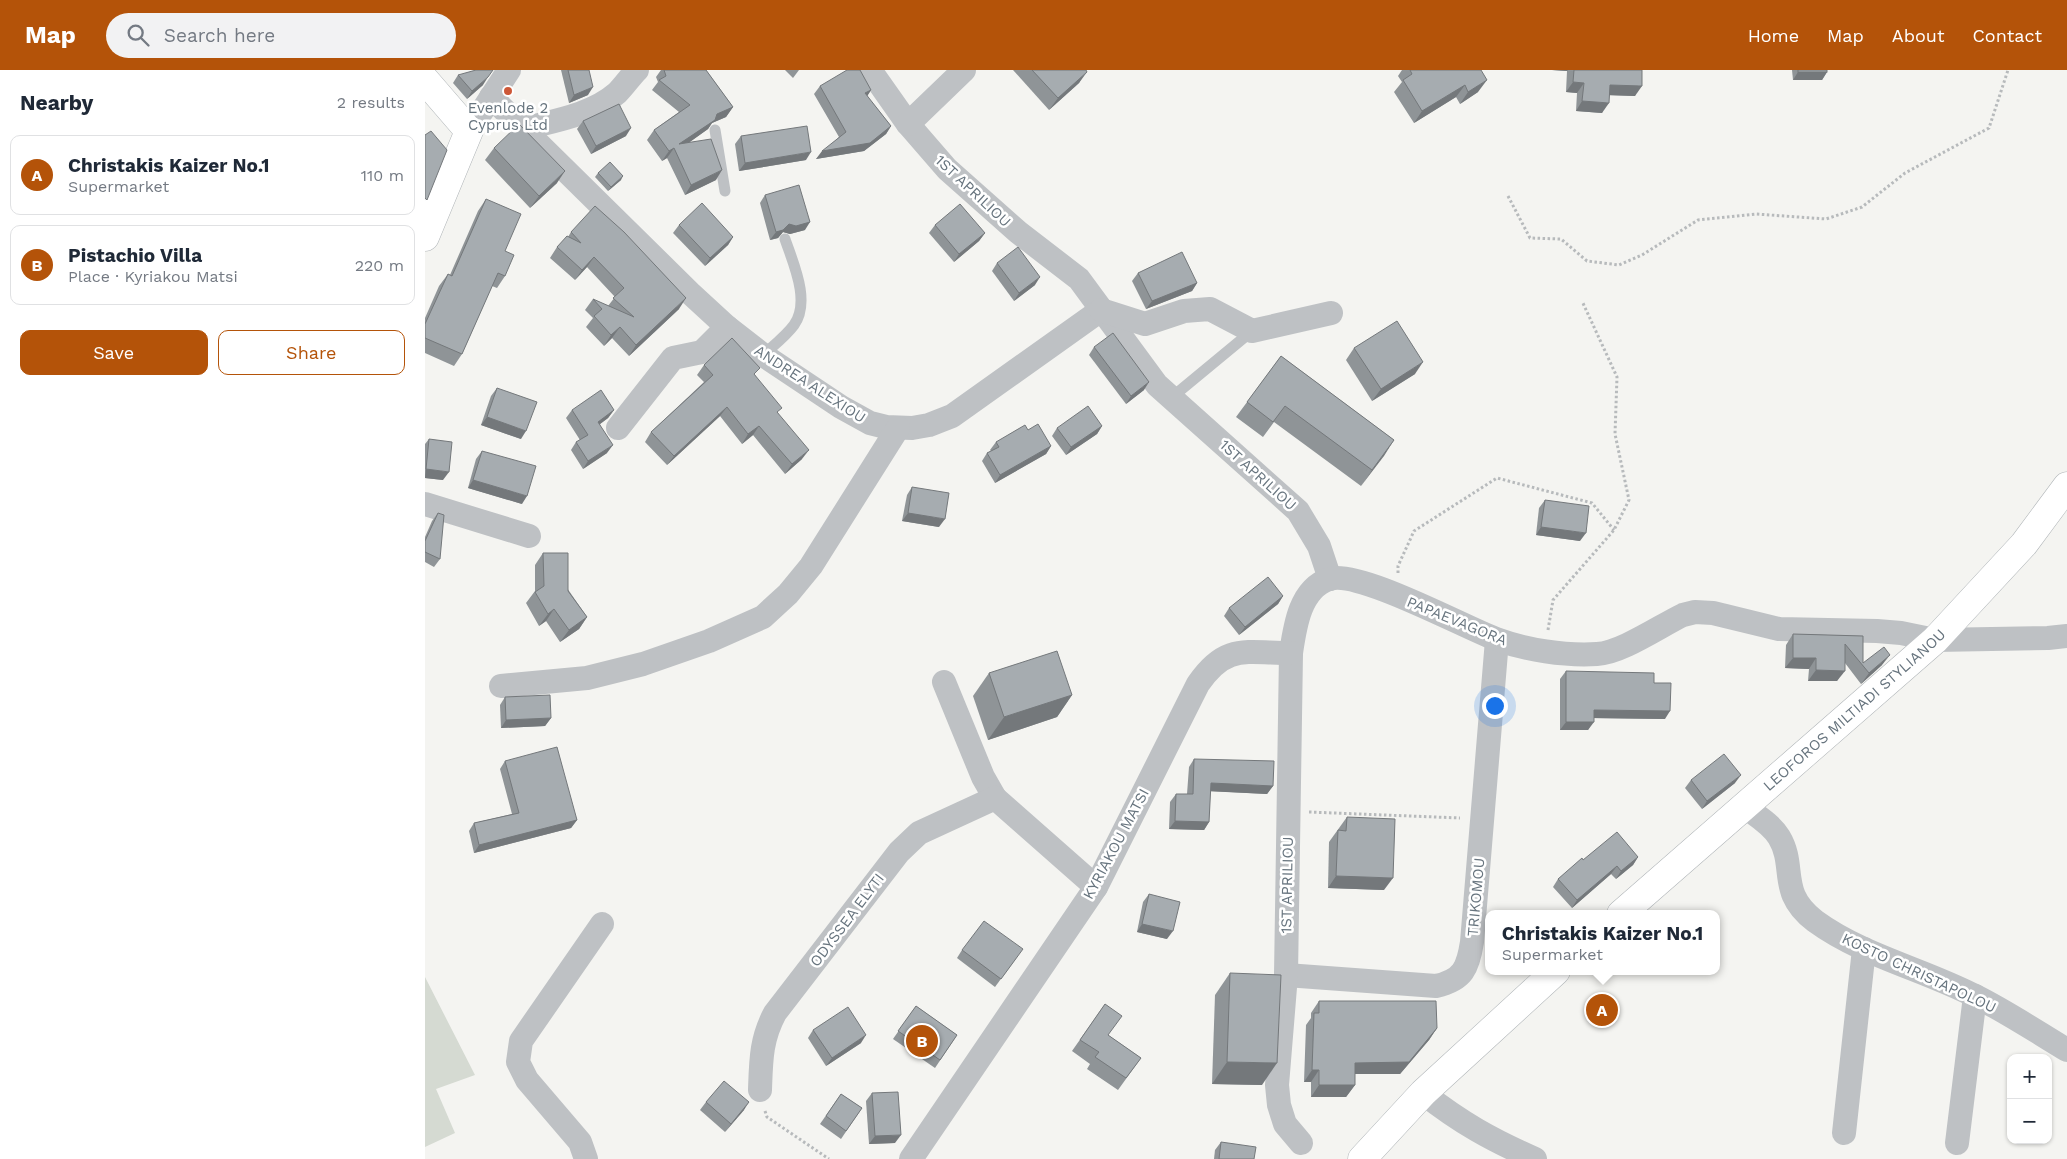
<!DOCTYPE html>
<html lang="en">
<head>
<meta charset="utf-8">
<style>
	body { margin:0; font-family:"Work Sans",sans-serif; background:#f2f2f3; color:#1f2937 }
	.controls { position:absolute; right:15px; bottom:15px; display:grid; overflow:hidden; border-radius:10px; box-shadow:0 1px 4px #0004 }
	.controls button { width:45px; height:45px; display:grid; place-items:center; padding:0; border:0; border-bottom:1px solid #e0e1e3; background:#fff; color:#1f2937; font:25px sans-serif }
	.you { position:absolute; left:1069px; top:635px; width:18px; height:18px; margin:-12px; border:4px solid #fff; border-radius:50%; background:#1a73e8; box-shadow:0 0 0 8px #1a73e833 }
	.badge { display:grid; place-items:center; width:32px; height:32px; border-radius:50%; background:#b45309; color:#fff; font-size:16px; font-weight:700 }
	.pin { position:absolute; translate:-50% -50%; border:2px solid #fff; box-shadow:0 1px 5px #0006 }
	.popup { position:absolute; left:1060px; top:840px; width:235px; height:65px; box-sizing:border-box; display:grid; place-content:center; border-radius:10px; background:#fff; filter:drop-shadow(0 1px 4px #0005); font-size:16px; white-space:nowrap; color:#747a83 }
	.popup b { font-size:19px; color:#1f2937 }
	.popup::after { content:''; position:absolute; left:50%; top:100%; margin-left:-10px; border:10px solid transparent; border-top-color:#fff }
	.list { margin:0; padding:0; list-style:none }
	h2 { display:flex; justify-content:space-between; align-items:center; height:65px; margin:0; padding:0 20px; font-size:21px }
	h2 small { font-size:16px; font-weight:400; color:#747a83 }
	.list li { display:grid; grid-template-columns:32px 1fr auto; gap:15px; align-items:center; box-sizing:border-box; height:80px; margin:0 10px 10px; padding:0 10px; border:1px solid #e0e1e3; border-radius:10px }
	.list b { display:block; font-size:19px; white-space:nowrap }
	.list p { margin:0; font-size:16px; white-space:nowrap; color:#747a83 }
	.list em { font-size:16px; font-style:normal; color:#747a83 }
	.actions { display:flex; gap:10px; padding:15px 20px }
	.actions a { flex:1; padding:11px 0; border:1px solid #b45309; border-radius:10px; text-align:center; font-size:18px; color:#b45309 }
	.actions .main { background:#b45309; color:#fff }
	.icon { flex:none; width:28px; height:28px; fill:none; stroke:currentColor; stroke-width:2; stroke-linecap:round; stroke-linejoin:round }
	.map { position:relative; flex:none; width:1642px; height:1089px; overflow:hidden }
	header { display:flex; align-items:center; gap:30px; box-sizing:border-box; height:70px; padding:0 25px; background:#b45309; color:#fff }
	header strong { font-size:24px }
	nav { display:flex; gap:28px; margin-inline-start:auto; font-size:18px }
	.search { width:350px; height:45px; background:#f2f2f3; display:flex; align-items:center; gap:12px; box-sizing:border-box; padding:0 18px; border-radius:28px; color:#747a83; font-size:19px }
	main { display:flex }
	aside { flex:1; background:#fff }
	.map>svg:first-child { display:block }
	.green { fill:#d5dad2 }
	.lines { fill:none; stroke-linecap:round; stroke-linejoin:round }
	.secondary-casing { stroke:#b0b5b8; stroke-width:29 }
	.path { stroke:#b7babc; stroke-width:3; stroke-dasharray:2.5 2.5; stroke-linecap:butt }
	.lane { stroke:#bec1c4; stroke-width:11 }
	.street { stroke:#bec1c4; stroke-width:24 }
	.secondary { stroke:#fff; stroke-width:28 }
	.wall { fill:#8f9497 }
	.shaded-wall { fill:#74787b }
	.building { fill:#a6acb0; stroke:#74787b }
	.poi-dot { fill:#cd5838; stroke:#fff; stroke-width:2 }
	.labels { text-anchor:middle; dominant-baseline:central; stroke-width:5; stroke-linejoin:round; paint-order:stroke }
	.poi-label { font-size:15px; fill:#67747e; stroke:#fff }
	.street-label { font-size:15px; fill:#67747e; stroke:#fff }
</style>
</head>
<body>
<header>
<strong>Map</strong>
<div class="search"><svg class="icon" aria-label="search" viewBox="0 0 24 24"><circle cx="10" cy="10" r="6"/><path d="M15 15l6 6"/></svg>Search here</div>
<nav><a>Home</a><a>Map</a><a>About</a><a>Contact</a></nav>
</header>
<main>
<aside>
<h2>Nearby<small>2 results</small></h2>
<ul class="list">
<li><span class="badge">A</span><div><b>Christakis Kaizer No.1</b><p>Supermarket</p></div><em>110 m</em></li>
<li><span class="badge">B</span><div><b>Pistachio Villa</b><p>Place · Kyriakou Matsi</p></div><em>220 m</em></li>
</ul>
<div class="actions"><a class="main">Save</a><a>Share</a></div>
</aside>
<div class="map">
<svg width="1642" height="1089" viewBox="0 0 1642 1089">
	<rect width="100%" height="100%" fill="#f4f4f1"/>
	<polygon class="green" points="0,907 50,1005 11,1019 30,1063 0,1077"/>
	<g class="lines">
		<g class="secondary-casing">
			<g id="secondary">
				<polyline points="0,10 44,61 0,167"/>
				<path id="s1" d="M1196,844L1510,570L1599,474L1642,416"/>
				<polyline points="937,1089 998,1023 1131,901"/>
			</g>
		</g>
		<g class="path">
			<polyline points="1083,126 1105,168 1136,169 1162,191 1194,195 1217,185 1273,150 1331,144 1401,149 1437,137 1480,103 1564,58 1583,0"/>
			<polyline points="973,503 973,496 989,461 1072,408 1167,433 1189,460"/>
			<polyline points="1123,560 1128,530 1189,460 1204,430 1190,364 1192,307 1157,231"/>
			<polyline points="884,742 1035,748"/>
			<polyline points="340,1041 342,1047 404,1089"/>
		</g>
		<g class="lane">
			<polyline points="290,60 300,121"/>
			<path d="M338,285C348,276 361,266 369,255C386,231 368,193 360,169"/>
			<polyline points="746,328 827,261"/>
		</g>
		<g class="street">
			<polyline points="445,0 483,54 522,99 593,162 654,209 732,315 873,441 894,476 905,509"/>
			<polyline points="66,27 265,223 302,257 338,285 416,337 445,353 461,357 487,358 504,355 527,346 676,240"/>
			<polyline points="483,54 539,0"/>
			<path d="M97,59C128,51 167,45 192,23C199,16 205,7 212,0"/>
			<polyline points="44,61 84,0"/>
			<polyline points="676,240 720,254 759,241 785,239 827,261 906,243"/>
			<polyline points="193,358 248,288 277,282 302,257"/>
			<polyline points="0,434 104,466"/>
			<polyline points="519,612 558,707 570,728"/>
			<polyline points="76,616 162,608 218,594 284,571 338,547 363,524 386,496 473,358"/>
			<path d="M1320,737C1332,746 1346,754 1354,767C1372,797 1352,822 1390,851C1438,886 1498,899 1550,926C1582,942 1612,962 1642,980"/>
			<path d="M861,905L1011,916C1038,910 1043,898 1047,872L1072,570"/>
			<path d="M335,1020C336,990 336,969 350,943L474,782L494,763L570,728L671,817"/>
			<path d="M998,1023C1036,1053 1067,1070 1110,1089"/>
			<polyline points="1419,1063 1439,879"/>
			<path d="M876,1073L860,1054L854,1035L852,1015L861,905L866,583C870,556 875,519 904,509C932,499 1039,557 1071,569C1101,580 1140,586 1172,584C1196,583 1235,556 1258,545L1270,542L1288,543L1354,559L1452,561L1476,563L1510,570L1623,568L1642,566"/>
			<polyline points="1532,1073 1550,926"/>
			<polyline points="161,1089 155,1072 102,1010 93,992 96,971 177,854"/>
			<path d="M486,1089L671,817L773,614C801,573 821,583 866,583"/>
		</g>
		<use href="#secondary" class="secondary"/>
	</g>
	<g class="wall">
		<polygon points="136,0 164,0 163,25 144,33"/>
		<polygon points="236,0 281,0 308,37 301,47 287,53 283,59 263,73 291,110 260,125 242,88 237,91 222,70 229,60 254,42 227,20 233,12 231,7"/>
		<polygon points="360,0 374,0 368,8"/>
		<polygon points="588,0 661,0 654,13 624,40"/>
		<polygon points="977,0 1056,0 1053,22 1035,34 1031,27 989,53 969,22 977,12 973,6"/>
		<polygon points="1127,0 1217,0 1210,26 1184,25 1177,43 1151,41 1152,23 1141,22 1142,1"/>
		<polygon points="1367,0 1402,0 1402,2 1397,10 1368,10"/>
		<polygon points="33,5 58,15 42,29 28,13"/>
		<polygon points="395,16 446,20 442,26 466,56 461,64 439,81 391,89 414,67 389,24"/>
		<polygon points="158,51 201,66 166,84 152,59"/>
		<polygon points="316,66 381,90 314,101 310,74"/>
		<polygon points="69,78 132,113 105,138 60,90"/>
		<polygon points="173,103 196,110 183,121 170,107"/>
		<polygon points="340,125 380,160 365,164 358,162 353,168 345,170 335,133"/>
		<polygon points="61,129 80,181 80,206 72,218 67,216 37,284 29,296 0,283 0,248 14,216 23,204 25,205 53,141"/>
		<polygon points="254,155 308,167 303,175 280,196 248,163"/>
		<polygon points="510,155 560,163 554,171 529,192 504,163"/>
		<polygon points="146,162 254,239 204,286 187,268 179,276 161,257 168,248 160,240 168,229 183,236 190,227 162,197 150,210 125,188 132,177 143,167"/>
		<polygon points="572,193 610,215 589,231 567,201"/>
		<polygon points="713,203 772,213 767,221 721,239 707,211"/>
		<polygon points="669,277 719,320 701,334 664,285"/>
		<polygon points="929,278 990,304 947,331 921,290"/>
		<polygon points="856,286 969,370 936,416 849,352 838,367 811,347"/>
		<polygon points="279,295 330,305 353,343 377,389 360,404 328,365 317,374 295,346 242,395 220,372 226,362 279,312 272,305"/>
		<polygon points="72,318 96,369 56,355 66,326"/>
		<polygon points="147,340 189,340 183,348 175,354 182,383 158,399 146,380 151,372 155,370 141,348"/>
		<polygon points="677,356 672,364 641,385 627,366 632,358"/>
		<polygon points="603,360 626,376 621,384 570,413 557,391 562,383 566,381 565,380 571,372"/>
		<polygon points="4,369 18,410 0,408 0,374"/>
		<polygon points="57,381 97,434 43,418 51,389"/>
		<polygon points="487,417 514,457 477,451 482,425"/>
		<polygon points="1120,430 1155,471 1111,465 1114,438"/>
		<polygon points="13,443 15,489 9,497 0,492 0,467 7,451"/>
		<polygon points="118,483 162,547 154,559 135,572 121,551 114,556 101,533 110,521 110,495"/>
		<polygon points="858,526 853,534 814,565 799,546 804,538"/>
		<polygon points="1368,564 1438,566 1438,593 1457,595 1436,614 1420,593 1412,611 1383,611 1384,599 1360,598 1361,575"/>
		<polygon points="1141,601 1229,613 1240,649 1169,648 1163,660 1135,660 1135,609"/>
		<polygon points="564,603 647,625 632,647 563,670 548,626"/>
		<polygon points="80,627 126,648 120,656 76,658 75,635"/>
		<polygon points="769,689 848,716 842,724 785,721 784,752 779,760 744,759 745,732 751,724 762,724 764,697"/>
		<polygon points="80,691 152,750 146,758 49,783 44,761 49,753 87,744 75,699"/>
		<polygon points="1266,710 1310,713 1277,739 1260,718"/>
		<polygon points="922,747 959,820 903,818 904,772"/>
		<polygon points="1213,787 1208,795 1191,809 1186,804 1147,838 1128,817 1133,809 1158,790"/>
		<polygon points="724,824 742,869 712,862 718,832"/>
		<polygon points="537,880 592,887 570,917 532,888"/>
		<polygon points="805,903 837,1015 787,1014 790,925"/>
		<polygon points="894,931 1012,958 1004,970 975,1004 930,1004 930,1015 921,1027 886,1027 886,1012 879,1012 881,955 886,948 886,943"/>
		<polygon points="680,934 683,965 716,988 693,1020 662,999 665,994 647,981"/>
		<polygon points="491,936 532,965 510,998 468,969"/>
		<polygon points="388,960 436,973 401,996 383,968"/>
		<polygon points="447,1023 470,1073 444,1074 441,1031"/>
		<polygon points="416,1024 437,1038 416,1069 395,1054"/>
		<polygon points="281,1032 319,1040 300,1062 275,1040"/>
		<polygon points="796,1072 829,1089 789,1089 790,1080"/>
	</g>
	<g class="shaded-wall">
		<polygon points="1127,0 1143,0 1142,1"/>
		<polygon points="662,2 654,13 624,40 633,28"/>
		<polygon points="1373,2 1402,2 1397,10 1368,10"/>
		<polygon points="63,7 58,15 42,29 47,21"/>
		<polygon points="1062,10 1053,22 1035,34 1043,22"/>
		<polygon points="1148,12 1159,13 1152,23 1141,22"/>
		<polygon points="1040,15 1031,27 989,53 997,41"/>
		<polygon points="1185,15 1217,16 1210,26 1178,25"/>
		<polygon points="168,17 163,25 144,33 149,25"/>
		<polygon points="446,20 441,28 440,23"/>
		<polygon points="1157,31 1184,33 1177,43 1151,41"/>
		<polygon points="308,37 301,47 287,53 283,59 251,82 254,74 292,44"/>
		<polygon points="466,56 461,64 439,81 391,89 397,81"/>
		<polygon points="206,58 201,66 166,84 171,76"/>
		<polygon points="249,78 242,88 237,91 244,81"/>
		<polygon points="386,82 381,90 314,101 320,93"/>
		<polygon points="297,100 291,110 260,125 266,115"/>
		<polygon points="140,101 132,113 105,138 114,126"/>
		<polygon points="198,106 196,110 183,121 186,117"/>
		<polygon points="385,152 380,160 365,164 358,162 353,168 345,170 351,162 364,154"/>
		<polygon points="560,163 554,171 529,192 534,184"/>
		<polygon points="308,167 303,175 280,196 285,188"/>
		<polygon points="169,187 162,197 150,210 157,200"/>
		<polygon points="615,207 610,215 589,231 594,223"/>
		<polygon points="772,213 767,221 721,239 727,231"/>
		<polygon points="261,228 254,239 204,286 211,275"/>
		<polygon points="195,257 187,268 179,276 186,265"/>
		<polygon points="998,292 990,304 947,331 956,319"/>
		<polygon points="724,312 719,320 701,334 706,326"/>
		<polygon points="302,337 295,346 242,395 249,386"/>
		<polygon points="189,340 183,348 167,360 173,352"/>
		<polygon points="62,347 101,361 96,369 56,355"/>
		<polygon points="334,356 328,365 317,374 323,364"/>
		<polygon points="677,356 672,364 641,385 646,377"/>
		<polygon points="969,370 959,386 936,416 947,400"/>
		<polygon points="188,375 182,383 158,399 163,391"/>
		<polygon points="626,376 621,384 570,413 575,405"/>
		<polygon points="384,380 377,389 360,404 367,394"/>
		<polygon points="1,399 24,402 18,410 0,408"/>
		<polygon points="48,410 102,426 97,434 43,418"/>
		<polygon points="483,443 520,449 514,457 477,451"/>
		<polygon points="1116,457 1161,463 1155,471 1111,465"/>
		<polygon points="858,526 853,534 814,565 820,557"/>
		<polygon points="129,539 121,551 114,556 123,544"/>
		<polygon points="162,547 154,559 135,572 144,560"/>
		<polygon points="1465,585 1457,595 1436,614 1444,603"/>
		<polygon points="1368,588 1391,588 1384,599 1360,598"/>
		<polygon points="1391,600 1420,601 1412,611 1383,611"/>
		<polygon points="647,625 632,647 563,670 579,647"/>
		<polygon points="1169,640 1245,641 1240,649 1163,648"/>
		<polygon points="126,648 120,656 76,658 81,650"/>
		<polygon points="1141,652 1169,652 1163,660 1135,660"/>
		<polygon points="1316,705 1310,713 1277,739 1282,731"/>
		<polygon points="786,713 848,716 842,724 780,721"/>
		<polygon points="152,750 146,758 49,783 54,775"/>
		<polygon points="750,751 784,752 779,760 744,759"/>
		<polygon points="1213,787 1208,795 1191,809 1196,801"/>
		<polygon points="1192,796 1186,804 1147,838 1152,830"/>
		<polygon points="911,806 968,808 959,820 903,818"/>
		<polygon points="717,854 748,861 742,869 712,862"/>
		<polygon points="1012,958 1004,970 975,1004 921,1004 930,993"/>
		<polygon points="441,965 436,973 401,996 407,988"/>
		<polygon points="802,992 852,993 837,1015 787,1014"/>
		<polygon points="887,1000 894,1000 886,1012 879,1012"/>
		<polygon points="894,1015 930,1015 921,1027 886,1027"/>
		<polygon points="324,1032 319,1040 300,1062 306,1054"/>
		<polygon points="476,1065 470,1073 444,1074 450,1066"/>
	</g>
	<g class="building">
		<polygon points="51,0 68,0 63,7 47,21 33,5"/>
		<polygon points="143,0 164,0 168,17 149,25"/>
		<polygon points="239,0 281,0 308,37 292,44 290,50 254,74 286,69 297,100 266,115 249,78 244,81 229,60 265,35 234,10 241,6"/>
		<polygon points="422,0 435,0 446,20 440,23 466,56 445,73 397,81 421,62 395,16"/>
		<polygon points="607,0 661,0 662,2 633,28"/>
		<polygon points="985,0 1056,0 1062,10 1043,22 1040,15 997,41 978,10 987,4"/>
		<polygon points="1149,0 1217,0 1217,16 1185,15 1184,33 1157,31 1159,13 1148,12"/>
		<rect x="1373" y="0" width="29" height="2"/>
		<polygon points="194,34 206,58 171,76 158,51"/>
		<polygon points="94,54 140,101 114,126 69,78"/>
		<polygon points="382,56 386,82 320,93 316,66"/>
		<polygon points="6,61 22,80 2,130 0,128 0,65"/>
		<polygon points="185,92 198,106 186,117 173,103"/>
		<polygon points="374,115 385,152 371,156 364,154 358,160 351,162 340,125"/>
		<polygon points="61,129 96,144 80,181 89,185 80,206 73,203 37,284 0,268 0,254 23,204 27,206"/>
		<polygon points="277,133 308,167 285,188 254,155"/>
		<polygon points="535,134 560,163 534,184 510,155"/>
		<polygon points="170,136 199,162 261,228 211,275 195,257 186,265 169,246 177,239 168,229 209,247 188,228 199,218 169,187 157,200 132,177 142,166 156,173 146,162"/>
		<polygon points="593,177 615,207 594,223 572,193"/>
		<polygon points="757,182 772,213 727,231 713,203"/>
		<polygon points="972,251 998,292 956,319 929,278"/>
		<polygon points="688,263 724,312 706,326 669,277"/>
		<polygon points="307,268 335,298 329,304 357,338 352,342 384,380 367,394 334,356 323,364 302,337 249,386 226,362 288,305 279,295"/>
		<polygon points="856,286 969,370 947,400 860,336 848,352 822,332"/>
		<polygon points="72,318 112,332 101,361 62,347"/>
		<polygon points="176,320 189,340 173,352 188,375 163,391 151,372 163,365 147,340"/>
		<polygon points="663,336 677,356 646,377 632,358"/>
		<polygon points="613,354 626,376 575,405 562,383 574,377 571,372 600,355 603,360"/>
		<polygon points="4,369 27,372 24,402 1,399"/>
		<polygon points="57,381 111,396 102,426 48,410"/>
		<polygon points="487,417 524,423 520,449 483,443"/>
		<polygon points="1120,430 1164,436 1161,463 1116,457"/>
		<polygon points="13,443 19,445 15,489 0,482 0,471"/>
		<polygon points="118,483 143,483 143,521 162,547 144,560 129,539 123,544 110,522 119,516"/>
		<polygon points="843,507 858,526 820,557 804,538"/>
		<polygon points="1368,564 1438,566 1438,593 1459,577 1465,585 1444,603 1420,574 1420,601 1391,600 1391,588 1368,588"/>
		<polygon points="632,581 647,625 579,647 564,603"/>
		<polygon points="1141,601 1229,603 1229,613 1246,613 1245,641 1169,640 1169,652 1141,652"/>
		<polygon points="125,625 126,648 81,650 80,627"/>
		<polygon points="132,677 152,750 54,775 49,753 94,743 80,691"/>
		<polygon points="1299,684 1316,705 1282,731 1266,710"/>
		<polygon points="769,689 849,691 848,716 786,713 784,752 750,751 751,724 768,724"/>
		<polygon points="922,747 970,749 968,808 911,806 913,760 921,761"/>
		<polygon points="1192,762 1213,787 1196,801 1192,796 1152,830 1133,809 1157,788 1158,790"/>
		<polygon points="724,824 755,832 748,861 717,854"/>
		<polygon points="559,851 598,879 576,909 537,880"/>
		<polygon points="805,903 856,905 852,993 802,992"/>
		<polygon points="894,931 1011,931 1012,958 984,992 930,993 930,1015 894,1015 894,1000 887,1000 889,943 894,943"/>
		<polygon points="680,934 697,946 683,965 716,988 701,1008 670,987 674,982 655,970"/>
		<polygon points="491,936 532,965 515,990 473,961"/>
		<polygon points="423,937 441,965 407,988 388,960"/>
		<polygon points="299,1011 324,1032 306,1054 281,1032"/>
		<polygon points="473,1022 476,1065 450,1066 447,1023"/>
		<polygon points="416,1024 437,1038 421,1061 401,1046"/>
		<polygon points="796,1072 831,1077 829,1089 794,1089"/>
	</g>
	<circle class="poi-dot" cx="83" cy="21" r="5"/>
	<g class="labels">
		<g class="poi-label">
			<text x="83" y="38">Evenlode 2<tspan x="83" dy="17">Cyprus Ltd</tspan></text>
		</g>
		<g class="street-label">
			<text transform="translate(548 121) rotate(43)">1ST APRILIOU</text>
			<text transform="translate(385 314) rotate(33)">ANDREA ALEXIOU</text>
			<text transform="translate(833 405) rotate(42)">1ST APRILIOU</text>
			<text transform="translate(1032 551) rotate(22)">PAPAEVAGORA</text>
			<text stroke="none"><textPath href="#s1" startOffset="310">LEOFOROS MILTIADI STYLIANOU</textPath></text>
			<text transform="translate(691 774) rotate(-62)">KYRIAKOU MATSI</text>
			<text transform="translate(862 815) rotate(-89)">1ST APRILIOU</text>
			<text transform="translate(1051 827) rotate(-85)">TRIKOMOU</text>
			<text transform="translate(422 850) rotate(-53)">ODYSSEA ELYTI</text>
			<text transform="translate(1494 903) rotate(25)">KOSTO CHRISTAPOLOU</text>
		</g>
	</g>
</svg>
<div class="controls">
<button>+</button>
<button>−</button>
</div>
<div class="you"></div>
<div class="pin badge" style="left:1177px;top:940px">A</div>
<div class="popup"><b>Christakis Kaizer No.1</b>Supermarket</div>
<div class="pin badge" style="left:497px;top:971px">B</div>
</div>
</main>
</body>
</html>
